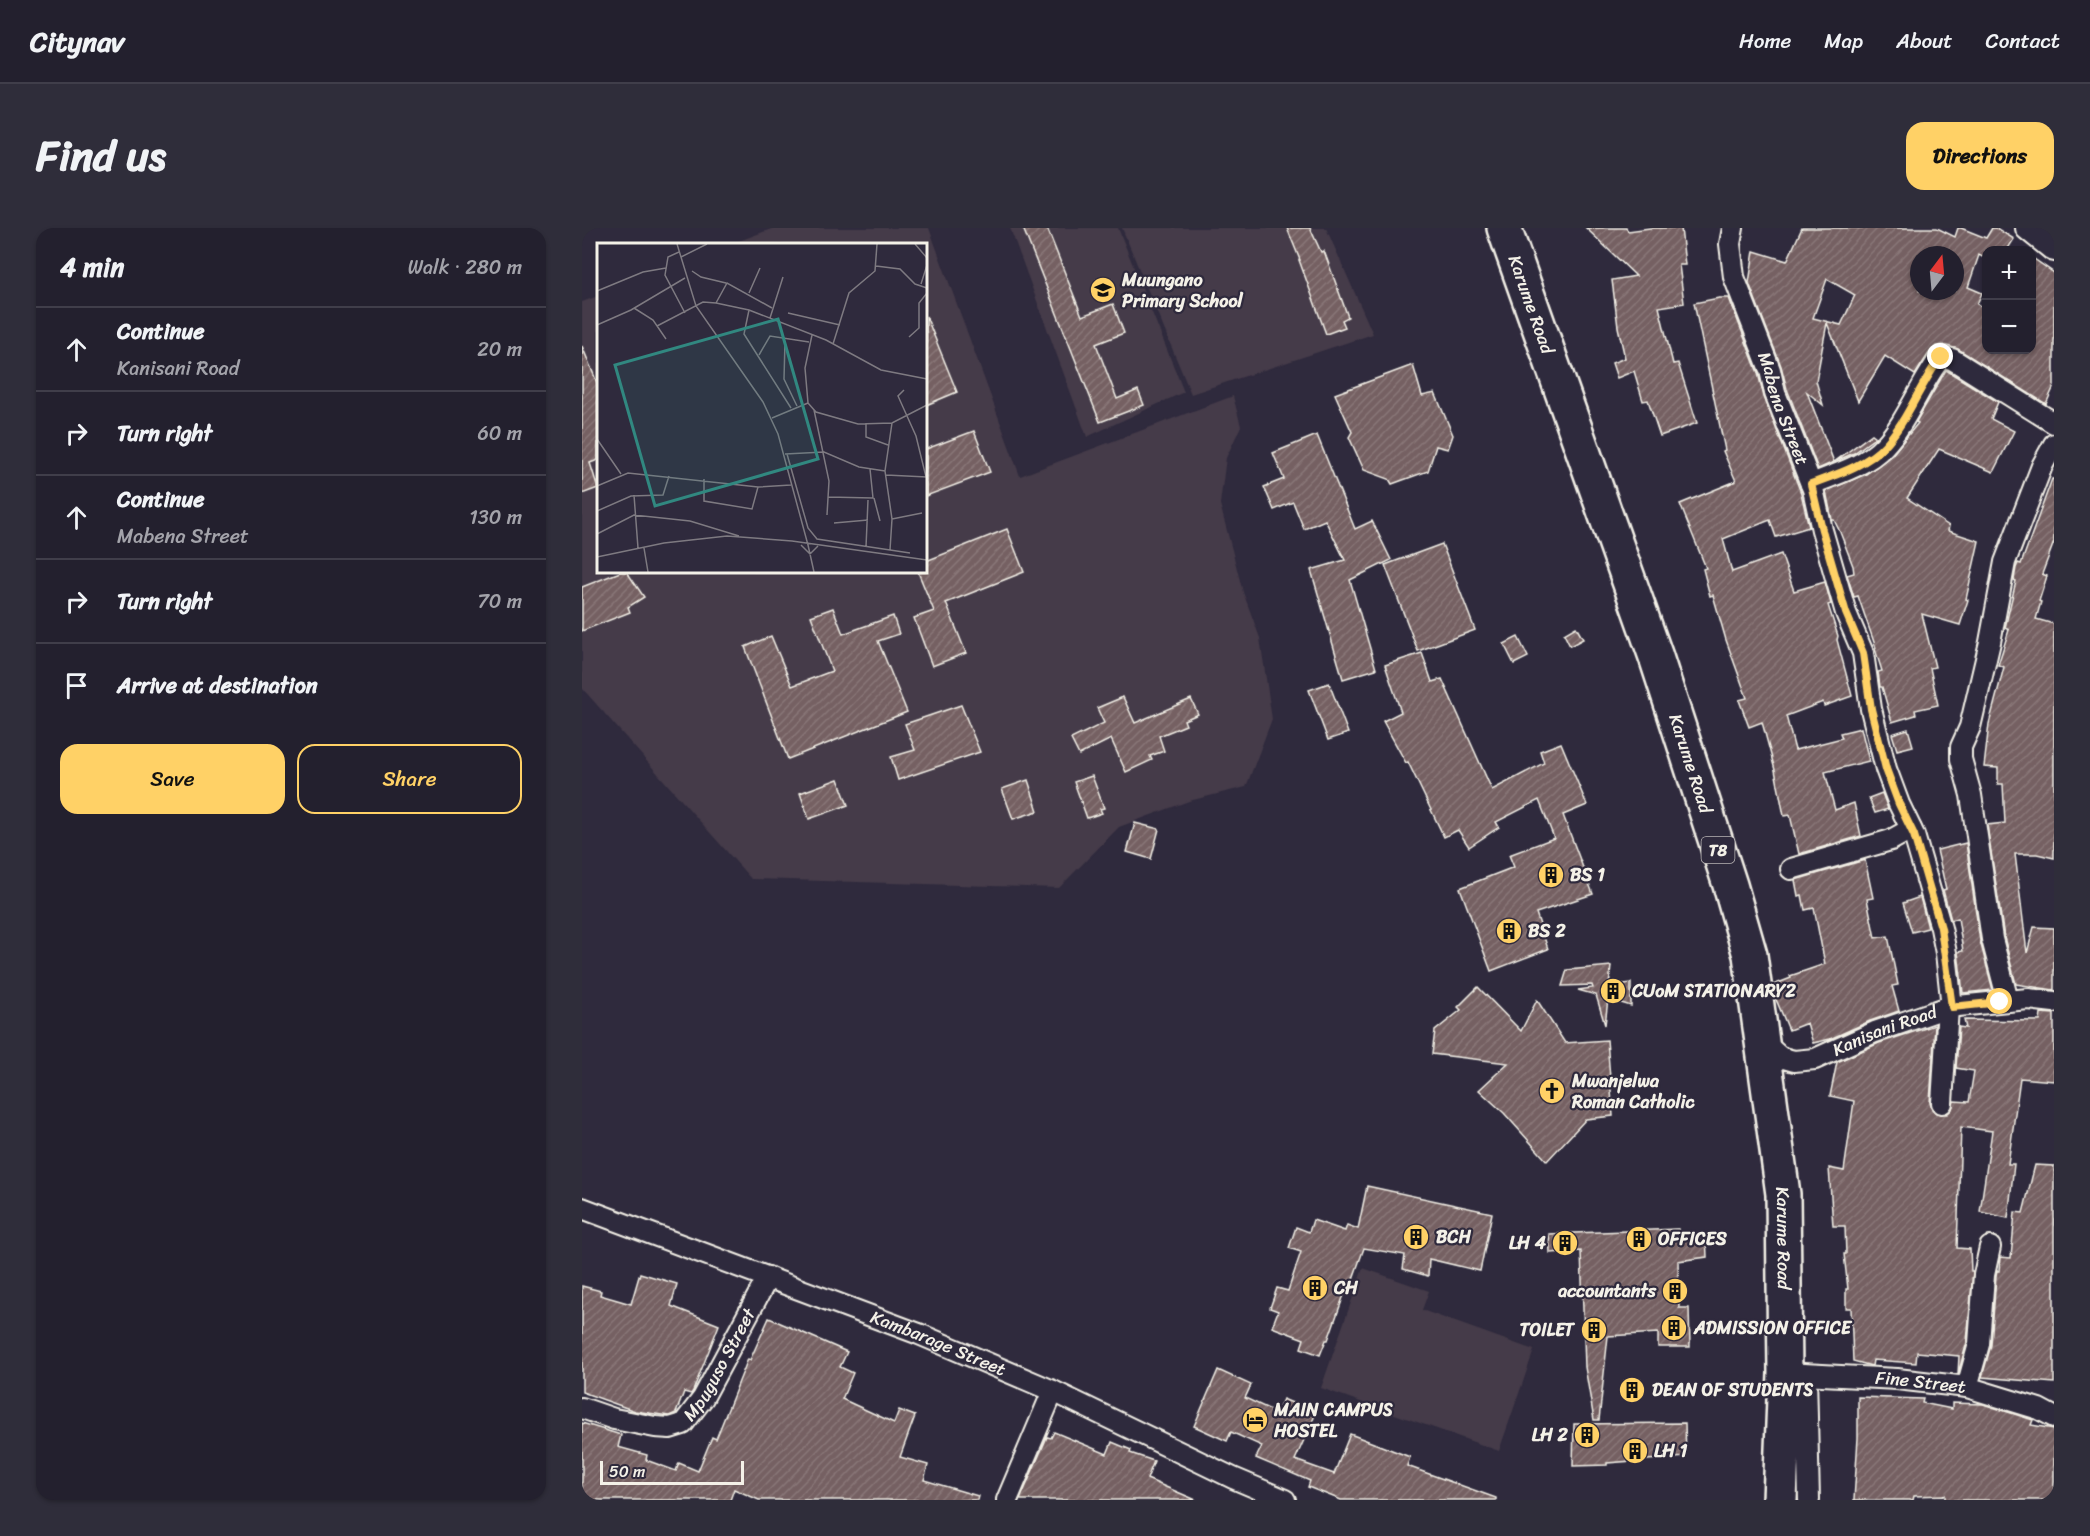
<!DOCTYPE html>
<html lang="en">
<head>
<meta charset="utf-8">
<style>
	body { margin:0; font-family:Sriracha,sans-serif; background:#2f2d3a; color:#f1f3f6 }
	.controls { position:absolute; right:18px; top:18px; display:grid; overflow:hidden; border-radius:12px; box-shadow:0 2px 4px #0004 }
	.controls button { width:54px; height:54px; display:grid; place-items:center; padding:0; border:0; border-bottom:2px solid #403e4a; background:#23202e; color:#f1f3f6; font:30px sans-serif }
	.compass { position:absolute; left:1328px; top:18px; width:54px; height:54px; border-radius:50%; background:#23202e; box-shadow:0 2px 4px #0004; rotate:16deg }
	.scale { position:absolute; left:18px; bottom:15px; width:144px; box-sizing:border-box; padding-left:6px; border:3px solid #f4f1e8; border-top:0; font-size:16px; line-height:21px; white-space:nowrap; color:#f4f1e8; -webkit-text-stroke:4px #2f2a3d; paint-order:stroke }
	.stop { position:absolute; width:18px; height:18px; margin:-14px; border:4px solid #ffd166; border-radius:50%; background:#fff }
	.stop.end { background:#ffd166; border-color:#fff; box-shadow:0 2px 6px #0008 }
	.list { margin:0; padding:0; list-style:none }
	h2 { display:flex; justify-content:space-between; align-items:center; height:78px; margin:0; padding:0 24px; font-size:26px }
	h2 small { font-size:20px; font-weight:400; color:#a3a3aa }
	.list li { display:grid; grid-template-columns:39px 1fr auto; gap:18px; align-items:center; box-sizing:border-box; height:84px; padding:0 24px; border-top:2px solid #403e4a }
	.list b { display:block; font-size:22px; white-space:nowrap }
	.list p { margin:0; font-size:20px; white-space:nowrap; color:#a3a3aa }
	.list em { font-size:20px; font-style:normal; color:#a3a3aa }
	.actions { display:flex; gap:12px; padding:18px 24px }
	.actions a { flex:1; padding:14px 0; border:2px solid #ffd166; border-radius:18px; text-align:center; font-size:21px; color:#ffd166 }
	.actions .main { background:#ffd166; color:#111 }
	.icon { flex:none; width:33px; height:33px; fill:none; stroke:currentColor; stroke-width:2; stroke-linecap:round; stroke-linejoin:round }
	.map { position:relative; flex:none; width:1472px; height:1272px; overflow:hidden; border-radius:18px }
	header { display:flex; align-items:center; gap:36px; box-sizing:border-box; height:84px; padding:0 30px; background:#23202e; border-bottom:2px solid #403e4a }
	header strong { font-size:28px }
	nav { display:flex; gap:33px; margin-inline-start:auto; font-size:21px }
	.intro { display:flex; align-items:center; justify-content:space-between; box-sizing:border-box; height:144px; padding:0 36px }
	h1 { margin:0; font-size:42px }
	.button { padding:15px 27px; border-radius:18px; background:#ffd166; color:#111; font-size:21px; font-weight:700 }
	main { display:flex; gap:36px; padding:0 36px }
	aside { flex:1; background:#23202e; border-radius:18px; box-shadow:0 2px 4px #0004 }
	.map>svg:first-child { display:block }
	.built { fill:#443a48 }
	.building { fill:url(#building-hatch); stroke:#f4f1e8; stroke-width:1.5; fill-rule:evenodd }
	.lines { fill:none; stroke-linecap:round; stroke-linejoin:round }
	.minor-casing { stroke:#f4f1e8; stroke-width:24 }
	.tertiary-casing { stroke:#f4f1e8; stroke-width:28 }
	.trunk-casing { stroke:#f4f1e8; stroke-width:38 }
	.minor { stroke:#2f2a3d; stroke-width:20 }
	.tertiary { stroke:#2f2a3d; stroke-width:24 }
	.trunk { stroke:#2f2a3d; stroke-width:33 }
	.route { stroke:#ffd166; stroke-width:8 }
	.labels { text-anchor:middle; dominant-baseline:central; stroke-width:4.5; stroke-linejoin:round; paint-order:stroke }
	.shield { fill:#2f2a3d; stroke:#b9b5b5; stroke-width:1.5 }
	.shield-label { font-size:16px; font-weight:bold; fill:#f4f1e8 }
	.poi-label { font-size:18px; font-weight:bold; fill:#f4f1e8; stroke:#2f2a3d; text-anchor:start }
	.street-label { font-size:18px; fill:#f4f1e8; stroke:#2f2a3d }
	.inset-road { fill:none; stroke:#7e7a81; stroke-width:1.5 }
	.view { fill:#318880; fill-opacity:0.15; stroke:#318880; stroke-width:3 }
	.inset-edge { fill:none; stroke:#f4f1e8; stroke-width:3 }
</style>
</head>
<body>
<header>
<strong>Citynav</strong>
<nav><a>Home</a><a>Map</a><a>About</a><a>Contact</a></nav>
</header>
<div class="intro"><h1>Find us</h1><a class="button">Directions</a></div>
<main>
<aside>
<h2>4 min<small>Walk · 280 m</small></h2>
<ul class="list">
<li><svg class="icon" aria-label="ahead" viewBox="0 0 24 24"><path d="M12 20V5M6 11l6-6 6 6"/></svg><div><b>Continue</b><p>Kanisani Road</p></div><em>20 m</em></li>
<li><svg class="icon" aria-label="right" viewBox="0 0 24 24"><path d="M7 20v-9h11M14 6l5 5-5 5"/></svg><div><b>Turn right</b></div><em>60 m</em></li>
<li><svg class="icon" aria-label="ahead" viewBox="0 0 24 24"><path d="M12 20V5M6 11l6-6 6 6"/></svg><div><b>Continue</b><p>Mabena Street</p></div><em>130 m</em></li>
<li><svg class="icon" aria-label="right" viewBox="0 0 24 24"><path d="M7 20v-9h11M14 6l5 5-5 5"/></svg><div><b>Turn right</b></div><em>70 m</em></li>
<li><svg class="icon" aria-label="arrive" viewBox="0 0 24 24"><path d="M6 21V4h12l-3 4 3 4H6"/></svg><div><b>Arrive at destination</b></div></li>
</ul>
<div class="actions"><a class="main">Save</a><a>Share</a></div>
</aside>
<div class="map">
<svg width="1472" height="1272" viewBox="0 0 1472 1272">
	<defs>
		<pattern id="building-hatch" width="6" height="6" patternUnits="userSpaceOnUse" patternTransform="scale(1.5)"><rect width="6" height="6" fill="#756062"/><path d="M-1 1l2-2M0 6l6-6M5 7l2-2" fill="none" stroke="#897778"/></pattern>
	</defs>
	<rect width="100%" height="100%" fill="#2f2a3d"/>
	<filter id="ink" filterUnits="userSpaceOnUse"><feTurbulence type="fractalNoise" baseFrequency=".0167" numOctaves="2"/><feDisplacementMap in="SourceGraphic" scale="12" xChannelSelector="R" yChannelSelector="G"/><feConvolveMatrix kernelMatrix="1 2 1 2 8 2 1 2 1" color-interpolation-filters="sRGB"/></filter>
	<g filter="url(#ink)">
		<g class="built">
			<polygon points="192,0 347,0 438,248 651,168 659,198 644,230 638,276 661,364 678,410 690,491 664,559 607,573 537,599 477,660 169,651 0,460 0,74 16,68 16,344 344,344 344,16 149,16"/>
			<polygon points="428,0 536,0 602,164 505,209"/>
			<polygon points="540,0 744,0 791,106 609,166"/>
			<polygon points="781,1040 847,1063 840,1082 952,1122 917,1223 739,1160"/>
		</g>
		<g class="building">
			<polygon points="441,0 465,0 500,88 531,76 542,105 514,116 535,171 556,162 562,177 518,194"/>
			<polygon points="705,0 728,0 739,24 742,23 766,89 760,92 763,99 744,106 717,32 718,32"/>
			<polygon points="1004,0 1044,0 1046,3 1068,0 1099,0 1103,37 1097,37 1102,75 1077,79 1091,136 1096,135 1115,195 1078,208 1066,172 1061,173 1052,143 1035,150 1030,135 1043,130 1036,99 1030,52 1054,48"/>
			<path d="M1220,0H1355L1373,9L1376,0H1379L1404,10L1410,0H1414L1432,11L1425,22H1404V31L1397,27L1386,59L1400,65L1395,76L1404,82V122H1449V29L1472,45V158L1464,176L1376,121L1361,117L1354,118L1349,122L1333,147L1303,128L1276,173L1245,95L1234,153L1241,177L1225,164L1252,234L1290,206L1294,209L1272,225L1236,241L1205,161L1199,138L1167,55L1172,23L1205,33ZM1337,27H1373V63H1337ZM1245,51L1273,67L1259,97L1231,90Z"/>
			<polygon points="1137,70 1147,70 1176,145 1182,169 1219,265 1227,299 1194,309 1188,292 1141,311 1150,344 1199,326 1212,363 1243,354 1249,376 1246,377 1256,408 1255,412 1270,468 1242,478 1241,474 1204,488 1213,522 1260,510 1258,505 1279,500 1287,533 1243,544 1253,582 1272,575 1279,608 1217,626 1208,587 1202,588 1193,542 1180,494 1167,499 1157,472 1165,470 1144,412 1131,367 1128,368 1121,341 1124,340 1098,276 1154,253 1141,223 1143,222 1112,75"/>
			<polygon points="344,88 375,164 344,177"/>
			<polygon points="0,118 16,157 16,232 8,235 16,260 0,266"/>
			<polygon points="831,137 840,168 853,165 871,207 866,221 854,218 846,243 810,256 807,251 782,242 767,209 770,204 753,166"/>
			<polygon points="1364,142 1416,174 1409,191 1432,203 1411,244 1357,221 1325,270 1367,298 1366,303 1397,313 1384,371 1386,372 1378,397 1340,386 1353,439 1348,440 1356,477 1333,482 1334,487 1310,494 1300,459 1298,459 1296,444 1300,443 1293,421 1294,420 1276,368 1272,369 1265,347 1272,345 1271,338 1258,304 1252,292 1250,292 1244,263 1284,246 1310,227 1336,195 1334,194"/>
			<polygon points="392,203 408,244 344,268 344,221"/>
			<polygon points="735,207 773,301 790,293 809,332 768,352 794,441 761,451 729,342 763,332 743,292 722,301 711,274 692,282 682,259 702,251 691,225"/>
			<polygon points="1470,251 1472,251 1472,314 1460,346 1465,348 1457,373 1459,374 1454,391 1472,396 1472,630 1455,626 1433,626 1445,725 1452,699 1472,700 1472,762 1434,756 1422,709 1405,597 1423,595 1421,556 1416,556 1416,540 1402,539 1407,496 1422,439 1416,437 1427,402 1423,400 1434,353 1432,352 1434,340 1436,335 1439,336"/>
			<polygon points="425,301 442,344 364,375 384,425 350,438 332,390 352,383 336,344 344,344 344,333"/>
			<polygon points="860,316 893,402 836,423 803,337"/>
			<polygon points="38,344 45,344 62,369 46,379 48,384 0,403 0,359"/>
			<polygon points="251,380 261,406 311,388 317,406 296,413 325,484 206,531 163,419 189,408 210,458 250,443 229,388"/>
			<polygon points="994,399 1001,411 988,418 982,406"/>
			<polygon points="936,409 946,429 932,436 922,416"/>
			<polygon points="840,425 850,454 860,451 910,562 962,535 958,523 979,515 1005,577 981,587 1011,666 954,685 966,721 909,743 878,660 932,639 927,627 972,610 957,572 914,594 917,599 887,619 876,602 862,609 826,534 824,535 801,493 819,484 803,437"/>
			<polygon points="747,455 766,505 746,512 727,462"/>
			<polygon points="541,469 553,495 609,471 616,486 602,492 604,497 577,508 582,523 568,528 570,532 544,544 529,511 497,527 489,511 522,495 515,480"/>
			<polygon points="379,477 398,524 316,552 309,529 333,522 323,496"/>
			<polygon points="1326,501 1331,518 1315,522 1310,506"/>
			<polygon points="510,548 522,580 518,581 520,585 505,590 492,554"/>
			<polygon points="256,551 266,577 227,591 218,565"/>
			<polygon points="446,552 456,583 431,591 420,561"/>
			<polygon points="1300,565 1306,581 1293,585 1287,570"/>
			<polygon points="553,595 577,601 569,631 545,624"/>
			<polygon points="1384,615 1398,713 1411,762 1381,765 1376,724 1381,723 1376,690 1369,692 1361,662 1364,661 1355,622"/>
			<polygon points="1283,632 1291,670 1285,671 1293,710 1306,708 1316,757 1310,758 1317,783 1288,793 1248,811 1231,815 1225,795 1207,802 1193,769 1191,757 1209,750 1208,748 1243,736 1232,680 1223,682 1220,667 1216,668 1213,652"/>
			<polygon points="1338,669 1346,700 1330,704 1321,675"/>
			<polygon points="1029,738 1027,758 1049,755 1049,778 1026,771 1023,797 1014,767 996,762 1011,760 1010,757 980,758 985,742"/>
			<polygon points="896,759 939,803 955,772 983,815 1025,812 1031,888 1004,891 965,933 922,885 897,862 926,835 850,826 853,803 879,782 876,779"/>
			<polygon points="1459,785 1472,786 1472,853 1438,850 1426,936 1432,936 1426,990 1398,984 1410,903 1379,899 1375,1020 1388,1021 1389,1043 1391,1043 1385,1114 1376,1146 1377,1128 1335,1124 1334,1135 1291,1132 1290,1138 1271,1133 1269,1080 1264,1080 1264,1061 1266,1061 1262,1026 1264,1026 1263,998 1251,998 1247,940 1262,943 1272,873 1248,868 1255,834 1297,815 1353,797 1348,875 1350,881 1354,885 1365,886 1370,881 1372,873 1387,874 1392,843 1374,840 1377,799 1384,800 1382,792 1458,793"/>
			<polygon points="1453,937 1472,938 1472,1155 1400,1149 1409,1117 1414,1049 1415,1043 1417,1043 1418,1029 1429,1030 1433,984 1441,985"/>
			<polygon points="785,958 910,985 898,1043 847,1031 846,1048 821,1041 823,1027 782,1020 767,1062 764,1061 746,1112 744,1112 738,1127 719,1120 722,1111 690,1099 696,1083 688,1080 695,1060 706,1063 719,1024 707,1020 714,999 727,1004 731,992 763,1003 765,997 776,1001"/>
			<polygon points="1096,1001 1096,1010 1124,1007 1125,1029 1096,1033 1097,1080 1107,1080 1108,1119 1076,1119 1076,1105 1026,1108 1017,1192 1012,1192 1003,1139 999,1023 968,1025 967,1006"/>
			<polygon points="58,1045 95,1056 89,1078 137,1097 111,1163 109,1166 102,1164 94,1185 87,1188 53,1183 0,1164 0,1058 19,1063 18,1067 49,1076"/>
			<polygon points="187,1090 265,1124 258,1139 271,1145 260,1171 312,1195 317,1182 333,1188 318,1229 346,1237 342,1252 396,1268 395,1272 177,1272 152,1261 148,1272 0,1272 0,1195 39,1207 36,1219 65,1227 64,1232 94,1243 97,1235 116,1243 130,1209 134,1211 166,1131 168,1132"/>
			<polygon points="636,1142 669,1157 663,1170 695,1185 701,1171 734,1185 713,1232 752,1246 768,1206 828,1229 825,1238 914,1270 914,1272 759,1272 726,1259 728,1253 674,1230 680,1218 649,1204 645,1213 612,1198"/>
			<polygon points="1276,1169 1341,1171 1340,1175 1370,1181 1370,1175 1401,1176 1451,1192 1449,1197 1472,1201 1472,1272 1363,1272 1363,1267 1332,1268 1331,1272 1272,1272 1276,1210"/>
			<polygon points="1103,1195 1104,1229 1025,1235 1025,1237 991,1238 992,1196"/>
			<polygon points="472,1204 525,1226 530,1214 549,1222 548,1225 572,1233 565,1251 614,1272 438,1272 465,1209 469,1210"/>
		</g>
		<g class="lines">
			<g class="minor-casing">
				<g id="minor">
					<path id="s1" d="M1151,0L1148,16L1152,49L1188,142L1193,165L1231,261L1240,302L1264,385L1281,425L1289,481L1304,541L1317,576L1332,607L1359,700L1364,725L1370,779"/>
					<path d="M1229,256C1253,247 1285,237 1302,218C1325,194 1338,156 1359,129L1370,131L1472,195"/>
					<polyline points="1209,641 1309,612 1329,601"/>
					<polyline points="1426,773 1410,711 1389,567 1379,531 1379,519 1388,499 1408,414 1423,334 1460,238 1472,216"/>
					<path id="s2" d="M1180,813L1198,829L1212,833L1233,831L1293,804L1366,779L1446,771L1472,774"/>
					<polyline points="1360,875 1366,779"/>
					<path id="s3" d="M0,980L337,1106L471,1163L651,1250L703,1272"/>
					<path id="s4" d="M1203,1145L1315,1151L1385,1159L1457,1181L1472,1189"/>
					<polyline points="1224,1148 1227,1272"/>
					<polyline points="1385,1159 1397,1116 1402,1047 1408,1019"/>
					<path id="s5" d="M0,1180L32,1191L73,1199L88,1200L101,1196L121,1170L186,1049"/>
					<polyline points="425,1272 471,1163"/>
				</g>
			</g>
			<g class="tertiary-casing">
				<polyline id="tertiary" points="1446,0 1472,21"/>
			</g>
			<g class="trunk-casing">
				<g id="trunk">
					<path id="s6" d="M922,0L1074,429L1148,657L1168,727L1201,966L1203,1145L1198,1272"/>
				</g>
			</g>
			<use href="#minor" class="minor"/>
			<use href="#tertiary" class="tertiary"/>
			<use href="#trunk" class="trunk"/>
		</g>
	</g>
	<g class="lines" filter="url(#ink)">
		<path class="route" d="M1359,129C1338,156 1325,194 1302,218C1285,237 1253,247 1229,256L1240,302L1264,385L1281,425L1289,481L1304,541L1317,576L1332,607L1359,700L1370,779L1418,774"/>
	</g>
	<defs>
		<g id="school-disc" transform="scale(1.35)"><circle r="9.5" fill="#ffd166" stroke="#2f2a3d"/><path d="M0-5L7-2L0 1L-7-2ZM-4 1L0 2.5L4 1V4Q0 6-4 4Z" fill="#111"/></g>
		<g id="building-disc" transform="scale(1.35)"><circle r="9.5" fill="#ffd166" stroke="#2f2a3d"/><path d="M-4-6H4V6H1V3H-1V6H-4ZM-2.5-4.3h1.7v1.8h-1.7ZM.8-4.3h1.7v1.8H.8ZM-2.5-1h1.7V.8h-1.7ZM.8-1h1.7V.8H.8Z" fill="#111"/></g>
		<g id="church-disc" transform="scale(1.35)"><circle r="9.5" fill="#ffd166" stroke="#2f2a3d"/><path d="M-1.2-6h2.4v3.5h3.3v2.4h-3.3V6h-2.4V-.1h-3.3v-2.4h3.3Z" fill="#111"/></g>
		<g id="hotel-disc" transform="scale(1.35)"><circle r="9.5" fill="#ffd166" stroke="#2f2a3d"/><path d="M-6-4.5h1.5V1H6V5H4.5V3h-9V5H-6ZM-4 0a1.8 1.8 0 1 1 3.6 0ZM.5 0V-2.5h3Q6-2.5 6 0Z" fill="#111"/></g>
	</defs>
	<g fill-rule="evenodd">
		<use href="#school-disc" x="521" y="62"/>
		<use href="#building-disc" x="969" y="647"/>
		<use href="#building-disc" x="927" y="703"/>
		<use href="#building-disc" x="1031" y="763"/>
		<use href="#church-disc" x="970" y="863"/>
		<use href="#building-disc" x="834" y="1009"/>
		<use href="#building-disc" x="1057" y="1011"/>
		<use href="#building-disc" x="983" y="1015"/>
		<use href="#building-disc" x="733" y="1060"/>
		<use href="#building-disc" x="1093" y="1063"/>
		<use href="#building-disc" x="1092" y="1100"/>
		<use href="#building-disc" x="1012" y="1102"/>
		<use href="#building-disc" x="1050" y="1162"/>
		<use href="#hotel-disc" x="673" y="1192"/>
		<use href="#building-disc" x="1005" y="1207"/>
		<use href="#building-disc" x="1053" y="1223"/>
	</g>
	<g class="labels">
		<rect class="shield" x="1119.5" y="609" width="33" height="26" rx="4.5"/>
		<g class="shield-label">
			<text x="1136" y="622">T8</text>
		</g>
		<g class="poi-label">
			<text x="540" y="52">Muungano<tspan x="540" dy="21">Primary School</tspan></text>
			<text x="988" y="647">BS 1</text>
			<text x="946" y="703">BS 2</text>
			<text x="1050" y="763">CUoM STATIONARY2</text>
			<text x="990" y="853">Mwanjelwa<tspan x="990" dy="21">Roman Catholic</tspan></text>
			<text x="854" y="1009">BCH</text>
			<text x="1076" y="1011">OFFICES</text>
			<text x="964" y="1015" text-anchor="end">LH 4</text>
			<text x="752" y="1060">CH</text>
			<text x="1074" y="1063" text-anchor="end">accountants</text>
			<text x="1112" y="1100">ADMISSION OFFICE</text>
			<text x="992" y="1102" text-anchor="end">TOILET</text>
			<text x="1070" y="1162">DEAN OF STUDENTS</text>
			<text x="692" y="1182">MAIN CAMPUS<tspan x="692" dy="21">HOSTEL</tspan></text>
			<text x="986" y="1207" text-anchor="end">LH 2</text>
			<text x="1072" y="1223">LH 1</text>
		</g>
		<g class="street-label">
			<text stroke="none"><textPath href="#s6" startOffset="81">Karume Road</textPath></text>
			<text stroke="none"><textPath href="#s1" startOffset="190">Mabena Street</textPath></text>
			<text stroke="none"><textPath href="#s6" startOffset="567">Karume Road</textPath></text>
			<text stroke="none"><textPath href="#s2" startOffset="135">Kanisani Road</textPath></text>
			<text stroke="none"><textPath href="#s6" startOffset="1053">Karume Road</textPath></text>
			<text stroke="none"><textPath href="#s3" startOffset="381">Kambarage Street</textPath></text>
			<text stroke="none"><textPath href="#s5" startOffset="174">Mpuguso Street</textPath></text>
			<text stroke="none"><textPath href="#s4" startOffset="136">Fine Street</textPath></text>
		</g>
	</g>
	<g transform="translate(15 15)">
		<rect width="330" height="330" fill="#2f2a3d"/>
		<path class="inset-road" d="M80,1L99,63L166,159L181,191L211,302M318,1L330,15M82,9L71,14L68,32L88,70M84,14L110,1M279,23L303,26L318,41L330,45M95,28L104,34L129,40M324,41L330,22M0,48L46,29L69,25M152,50L163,25M119,60L130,40L175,65M37,65L56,77L69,96M152,67L147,91L194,165M191,70L243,82M173,75L186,34M0,82L34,67L88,35M60,83L106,59L119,60L152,67L229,97L284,127L330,136M312,94L322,85V60L330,50M188,98L187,136L200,163M236,101L252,50L278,28L280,1M162,112L173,93L212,99M307,147L301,153L319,193L329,234M211,160L219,169L261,181L295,180L330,162M211,160L208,125L215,92M217,167L232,238L230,272M175,175L211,160M269,180V194L291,202M0,196L24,231M188,211L227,209L262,224L288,228M190,211L211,285L220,296L313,310M289,232L330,234M107,236V258L155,266L161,244M0,243L31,230L161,244L194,242M37,252L41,305M231,254L276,255L273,226M277,255L283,278M0,268L34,253L66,252L72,233M295,276L325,270M237,280L271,277M0,291L37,272L93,278L142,293M204,302L213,311L221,303M211,302L217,329M269,304L271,257M47,305L51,329M293,307L295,276L288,228L295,180M0,314L67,300L130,293L195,298L330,317"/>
		<path class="view" d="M181,76L221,216L58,263L18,122Z"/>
		<rect width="330" height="330" class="inset-edge"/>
	</g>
</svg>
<div class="controls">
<button>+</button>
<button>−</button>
</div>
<svg class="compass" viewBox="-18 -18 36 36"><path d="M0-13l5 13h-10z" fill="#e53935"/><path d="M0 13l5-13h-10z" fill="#a3a3aa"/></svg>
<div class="scale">50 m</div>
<div class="stop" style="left:1418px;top:774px"></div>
<div class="stop end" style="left:1359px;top:129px"></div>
</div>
</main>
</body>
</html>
